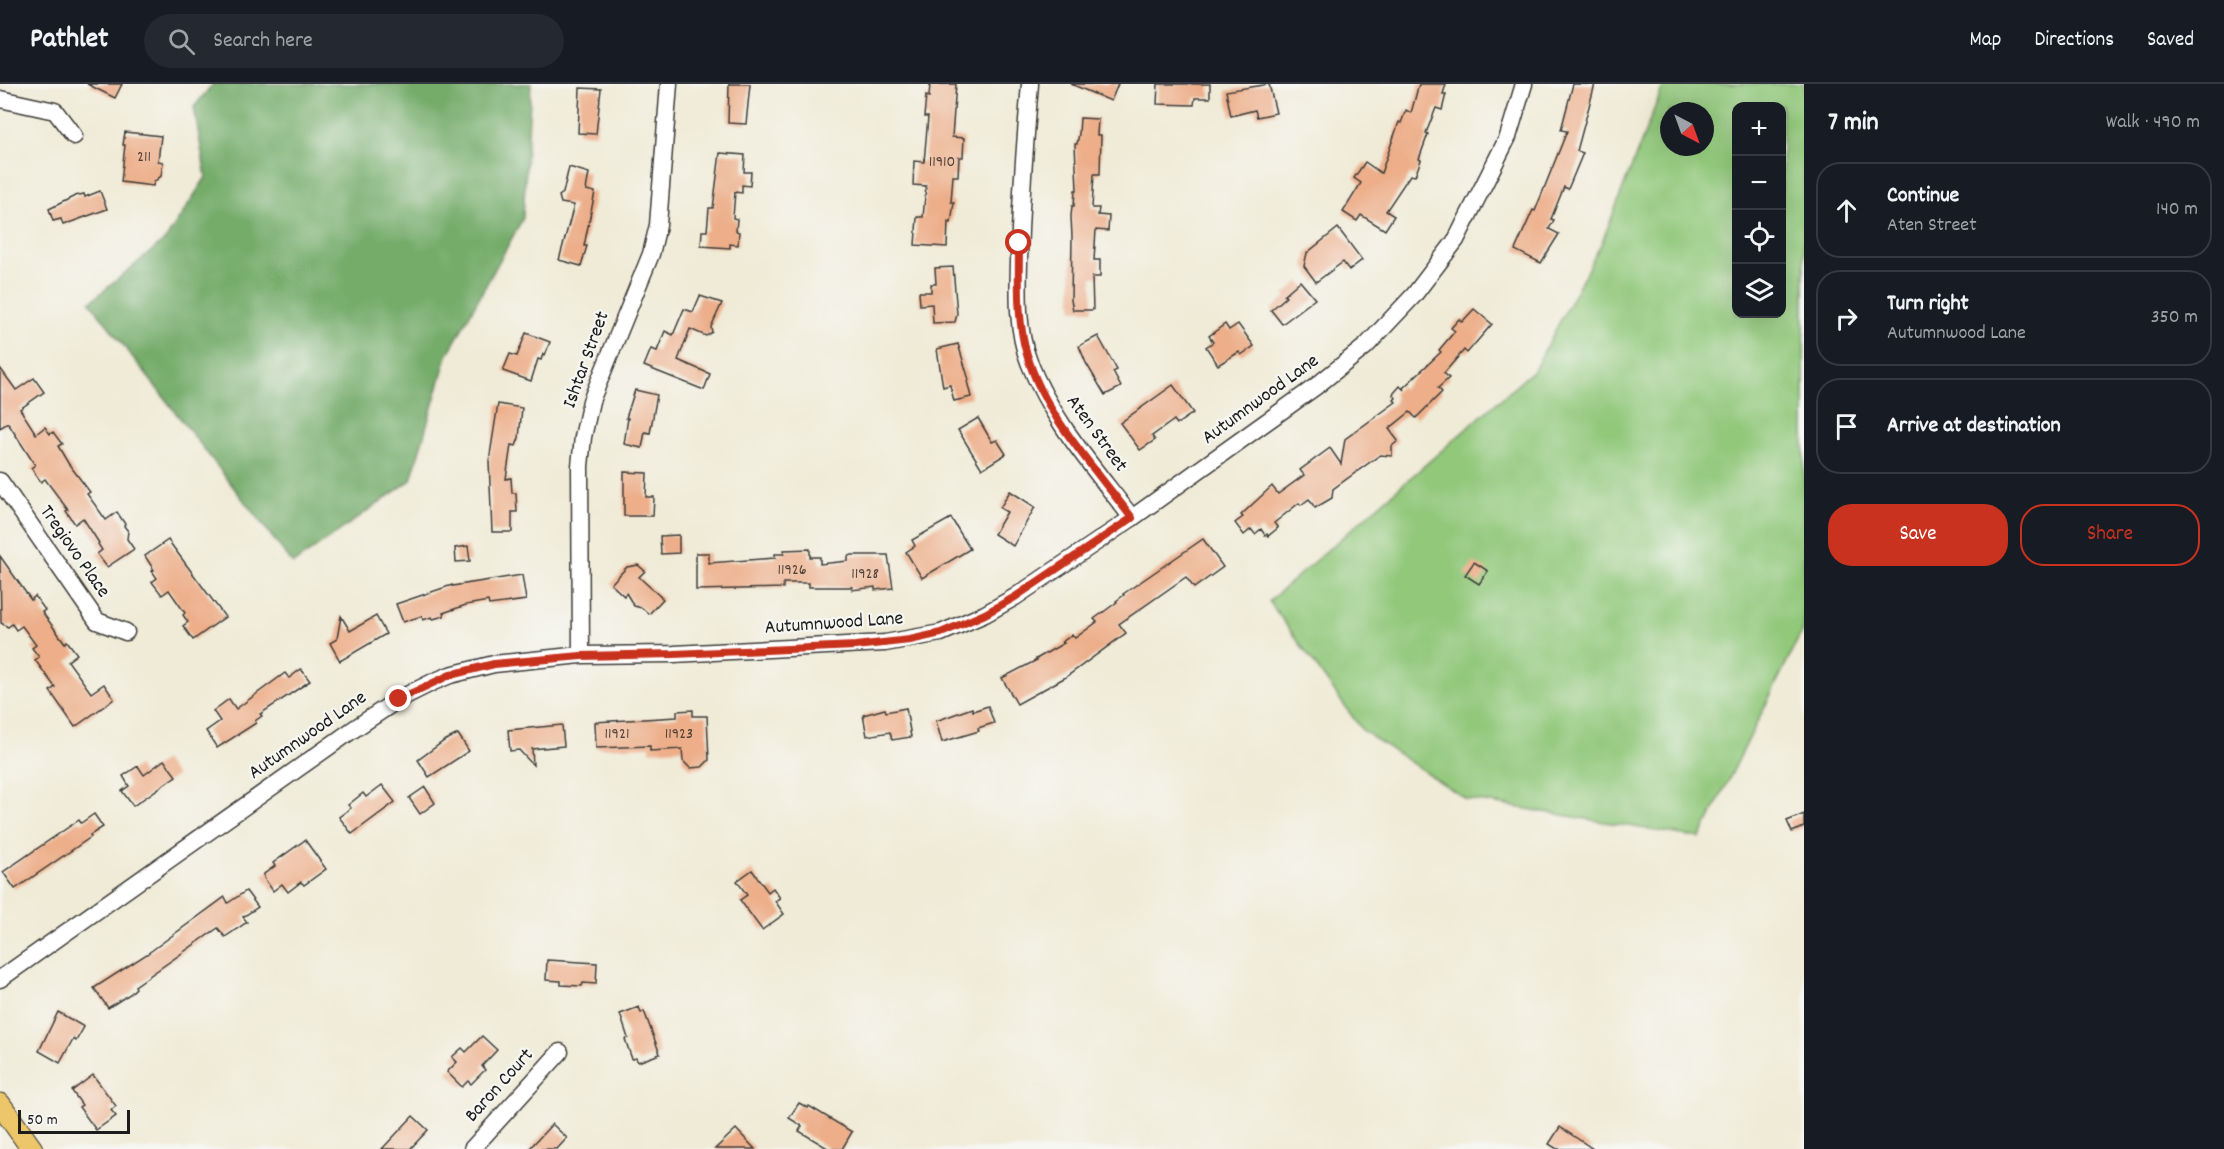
<!DOCTYPE html>
<html lang="en">
<head>
<meta charset="utf-8">
<style>
	body { margin:0; font-family:Dekko,sans-serif; background:#242831; color:#f1f3f6 }
	.controls { position:absolute; right:18px; top:18px; display:grid; overflow:hidden; border-radius:12px; box-shadow:0 6px 24px #0002 }
	.controls button { width:54px; height:54px; display:grid; place-items:center; padding:0; border:0; border-bottom:2px solid #363941; background:#171b24; color:#f1f3f6; font:30px sans-serif }
	.compass { position:absolute; left:1660px; top:18px; width:54px; height:54px; border-radius:50%; background:#171b24; box-shadow:0 6px 24px #0002; rotate:139deg }
	.scale { position:absolute; left:18px; bottom:15px; width:112px; box-sizing:border-box; padding-left:6px; border:3px solid #1c1c1c; border-top:0; font-size:16px; line-height:21px; white-space:nowrap; color:#1c1c1c; -webkit-text-stroke:4px #f6f6f2; paint-order:stroke }
	.stop { position:absolute; width:18px; height:18px; margin:-14px; border:4px solid #c8321e; border-radius:50%; background:#fff }
	.stop.end { background:#c8321e; border-color:#fff; box-shadow:0 2px 6px #0008 }
	.list { margin:0; padding:0; list-style:none }
	h2 { display:flex; justify-content:space-between; align-items:center; height:78px; margin:0; padding:0 24px; font-size:26px }
	h2 small { font-size:20px; font-weight:400; color:#9ea1a6 }
	.list li { display:grid; grid-template-columns:39px 1fr auto; gap:18px; align-items:center; box-sizing:border-box; height:96px; margin:0 12px 12px; padding:0 12px; border:2px solid #363941; border-radius:24px }
	.list b { display:block; font-size:22px; white-space:nowrap }
	.list p { margin:0; font-size:20px; white-space:nowrap; color:#9ea1a6 }
	.list em { font-size:20px; font-style:normal; color:#9ea1a6 }
	.actions { display:flex; gap:12px; padding:18px 24px }
	.actions a { flex:1; padding:14px 0; border:2px solid #c8321e; border-radius:24px; text-align:center; font-size:21px; color:#c8321e }
	.actions .main { background:#c8321e; color:#fff }
	.icon { flex:none; width:33px; height:33px; fill:none; stroke:currentColor; stroke-width:2; stroke-linecap:round; stroke-linejoin:round }
	.map { position:relative; flex:none; width:1804px; height:1065px; overflow:hidden }
	header { display:flex; align-items:center; gap:36px; box-sizing:border-box; height:84px; padding:0 30px; background:#171b24; border-bottom:2px solid #363941 }
	header strong { font-size:28px }
	nav { display:flex; gap:33px; margin-inline-start:auto; font-size:21px }
	.search { width:420px; height:54px; background:#242831; display:flex; align-items:center; gap:15px; box-sizing:border-box; padding:0 21px; border-radius:33px; color:#9ea1a6; font-size:22px }
	main { display:flex }
	aside { flex:1; background:#171b24 }
	.map>svg:first-child { display:block }
	.green { fill:#91c87a; stroke:#56724b; stroke-width:1.5; fill-rule:evenodd }
	.forest { fill:#74ac6a; stroke:#486443; stroke-width:1.5 }
	.building { fill:#edae89 }
	.lines { fill:none; stroke-linecap:round; stroke-linejoin:round }
	.minor-casing { stroke:#3c3b38; stroke-width:19 }
	.major-casing { stroke:#3c3b38; stroke-width:23 }
	.minor { stroke:#fff; stroke-width:16 }
	.major { stroke:#ecc669; stroke-width:21 }
	.route { stroke:#c8321e; stroke-width:8 }
	.labels { text-anchor:middle; dominant-baseline:central; stroke-width:4.5; stroke-linejoin:round; paint-order:stroke }
	.number-label { font-size:16px; fill:#504037 }
	.street-label { font-size:20px; fill:#1c1c1c; stroke:#f6f6f2 }
</style>
</head>
<body>
<header>
<strong>Pathlet</strong>
<div class="search"><svg class="icon" aria-label="search" viewBox="0 0 24 24"><circle cx="10" cy="10" r="6"/><path d="M15 15l6 6"/></svg>Search here</div>
<nav><a>Map</a><a>Directions</a><a>Saved</a></nav>
</header>
<main>
<div class="map">
<svg width="1804" height="1065" viewBox="0 0 1804 1065">
	<rect width="100%" height="100%" fill="#f6f6f2"/>
	<filter id="ink" filterUnits="userSpaceOnUse"><feTurbulence type="fractalNoise" baseFrequency=".0167" numOctaves="2"/><feDisplacementMap in="SourceGraphic" scale="12" xChannelSelector="R" yChannelSelector="G"/><feConvolveMatrix kernelMatrix="1 2 1 2 8 2 1 2 1" color-interpolation-filters="sRGB"/></filter>
	<filter id="wash" filterUnits="userSpaceOnUse"><feTurbulence type="fractalNoise" baseFrequency=".008" numOctaves="4" result="noise"/><feDisplacementMap in="SourceGraphic" scale="24" xChannelSelector="R" yChannelSelector="G"/><feGaussianBlur stdDeviation="1.35" result="paint"/><feColorMatrix in="noise" values="0 0 0 0 0 0 0 0 0 0 0 0 0 0 0 0 0 1.4 0 .05"/><feComposite in="paint" operator="in"/></filter>
	<g filter="url(#wash)">
		<rect width="100%" height="100%" fill="#f0ebd7"/>
		<path class="green" d="M1664,0H1804V543L1700,754L1466,715L1362,646L1269,517L1534,286L1602,158ZM1736,22H1782V230H1736ZM1669,27H1705V63H1669Z"/>
		<polygon class="forest" points="213,0 531,0 523,134 447,272 411,396 293,480 90,218 166,155 206,93 194,23"/>
		<g id="blocks">
			<g class="building">
				<polygon points="87,0 122,0 115,14"/>
				<polygon points="729,0 750,0 746,40 728,39"/>
				<polygon points="930,0 956,0 952,53 964,54 963,73 959,73 958,92 953,92 951,118 954,118 951,139 948,138 947,163 915,161 917,133 923,133 926,102 913,101 914,77 924,78 928,33 924,33 926,12 929,13"/>
				<polygon points="1071,0 1118,0 1111,17"/>
				<polygon points="1158,0 1210,0 1210,14 1195,14 1194,21 1157,20"/>
				<polygon points="1269,0 1276,29 1257,33 1255,26 1231,32 1226,7"/>
				<polygon points="1419,0 1446,0 1443,10 1446,10 1442,26 1436,24 1426,49 1428,50 1419,75 1421,76 1415,92 1410,91 1386,127 1394,132 1385,146 1361,131 1357,137 1343,128 1361,99 1354,94 1365,78 1381,89 1399,38 1401,39 1406,26 1411,29"/>
				<polygon points="1573,0 1595,0 1577,67 1583,69 1568,105 1564,103 1551,135 1554,136 1549,145 1559,150 1541,179 1515,166 1533,126 1535,127 1567,47 1561,46"/>
				<polygon points="580,4 601,5 596,50 578,49"/>
				<polygon points="1080,34 1098,35 1097,51 1101,51 1100,90 1094,90 1092,124 1099,124 1098,131 1109,132 1108,147 1096,146 1094,176 1100,176 1100,193 1092,193 1093,226 1073,226 1071,216 1072,153 1071,132 1072,122 1074,122 1075,106 1077,106 1075,60 1077,60 1079,50"/>
				<polygon points="125,48 161,52 158,77 163,78 161,92 154,98 153,102 121,98 125,61 123,61"/>
				<polygon points="720,69 745,71 744,88 751,88 750,102 742,101 742,109 735,108 733,134 737,135 736,147 739,148 738,161 730,160 730,164 701,162 702,147 707,147 709,124 713,124"/>
				<polygon points="569,83 589,89 586,106 595,108 584,162 587,162 581,182 559,176 574,121 561,119 559,112 563,109"/>
				<polygon points="100,107 107,125 63,141 61,135 53,137 49,125 75,112 84,110 85,113"/>
				<polygon points="1338,144 1362,176 1349,186 1343,178 1316,198 1304,182 1307,169"/>
				<polygon points="953,183 957,230 955,238 933,239 932,220 920,221 919,208 931,208 931,200 936,200 935,184"/>
				<polygon points="1300,197 1315,215 1282,240 1271,226 1286,213 1284,211"/>
				<polygon points="700,212 722,219 711,243 712,248 706,252 690,245 678,276 710,290 704,306 644,282 651,265 657,267 665,247 673,251 684,225 693,228"/>
				<polygon points="1474,225 1492,240 1467,269 1464,266 1444,289 1449,294 1438,304 1442,308 1416,334 1410,328 1389,345 1398,357 1392,362 1392,372 1380,371 1333,405 1332,414 1315,424 1309,415 1301,421 1299,419 1274,439 1278,444 1268,452 1267,450 1265,451 1261,445 1255,450 1251,445 1244,451 1235,439 1243,433 1241,431 1272,402 1278,410 1304,391 1300,386 1330,364 1341,380 1345,355 1396,318 1394,316 1396,314 1393,310 1400,302 1404,306 1403,304 1441,268 1439,266 1455,247 1451,244 1459,235 1462,238"/>
				<polygon points="1225,240 1229,246 1238,240 1254,262 1241,271 1239,268 1218,281 1206,263 1213,258 1209,252"/>
				<polygon points="526,249 550,258 545,271 543,270 541,276 538,275 531,297 503,287 510,270 517,272"/>
				<polygon points="1098,252 1117,286 1113,288 1121,303 1105,311 1086,279 1079,262"/>
				<polygon points="958,260 969,296 967,297 971,313 954,317 950,301 943,303 937,265"/>
				<polygon points="0,284 16,306 34,294 44,308 20,325 36,350 45,343 50,350 53,348 62,360 58,362 68,379 90,408 87,410 106,436 117,428 125,440 124,442 128,447 127,455 134,465 107,483 97,470 102,466 98,460 99,459 83,434 75,440 66,427 68,426 45,395 41,398 31,384 35,381 8,339 0,344"/>
				<polygon points="1173,301 1193,329 1177,340 1174,336 1152,352 1155,356 1140,366 1120,339"/>
				<polygon points="635,306 657,311 650,349 645,348 642,364 624,360 628,334 626,334"/>
				<polygon points="498,320 522,324 519,354 516,362 511,361 506,395 511,394 512,409 516,409 517,428 512,428 512,448 492,448 489,377"/>
				<polygon points="978,334 992,358 997,356 1006,370 982,385 958,346"/>
				<polygon points="624,388 647,389 646,413 654,413 653,432 624,432"/>
				<polygon points="1010,407 1035,423 1013,462 994,450 1007,428 1000,424"/>
				<polygon points="951,434 970,465 922,494 906,468 915,462 912,456"/>
				<polygon points="679,451 679,469 661,470 660,452"/>
				<polygon points="1203,455 1223,483 1194,504 1186,493 1119,540 1126,549 1066,593 1017,620 1002,594 1037,576 1036,575 1064,559 1062,558 1072,551 1075,554 1097,538 1094,535 1117,518 1116,517 1124,511 1123,510"/>
				<polygon points="168,456 225,533 193,556 183,542 188,538 183,531 185,529 169,506 162,511 152,498 157,494 152,487 154,486 145,472"/>
				<polygon points="468,462 470,477 456,478 455,464"/>
				<polygon points="810,465 810,473 820,473 820,480 848,477 848,472 852,471 888,471 893,504 875,506 875,503 852,506 852,503 809,503 809,499 783,499 783,504 696,506 696,469 709,469 709,479 775,474 775,470 784,470 784,466"/>
				<polygon points="0,472 31,516 35,512 45,526 42,528 65,559 67,557 77,570 68,577 91,609 104,600 114,615 75,643 50,607 55,603 35,576 39,573 32,564 36,561 22,542 16,546 12,540 8,543 1,539"/>
				<polygon points="1474,478 1488,487 1479,500 1465,491"/>
				<polygon points="638,481 645,487 639,493 663,515 649,530 642,524 634,522 626,509 624,512 611,500 627,483"/>
				<polygon points="522,491 526,516 489,521 488,517 466,521 443,529 444,532 433,535 432,533 423,536 422,532 403,538 396,520 452,501 452,502"/>
				<polygon points="341,532 350,547 376,532 386,550 340,577 330,559 337,555"/>
				<polygon points="301,585 310,597 260,630 262,632 255,637 256,639 217,664 206,647 220,637 213,627 229,615 236,625 285,589 289,594"/>
				<polygon points="988,622 994,639 978,644 979,647 942,658 936,637 972,624 973,627"/>
				<polygon points="906,624 911,653 892,656 890,648 867,652 863,631 885,625 886,628"/>
				<polygon points="693,626 693,632 707,632 709,676 702,683 690,684 683,677 682,665 650,667 650,662 596,664 595,638 677,633 677,627"/>
				<polygon points="562,641 564,662 532,665 533,681 519,666 510,667 508,646"/>
				<polygon points="458,650 469,667 429,693 418,676 444,657"/>
				<polygon points="164,676 176,692 133,722 122,707 129,702 123,692 138,682 144,691"/>
				<polygon points="382,701 395,718 352,750 339,733 351,724 348,721 363,709 366,713"/>
				<polygon points="425,703 435,719 420,730 409,714"/>
				<polygon points="94,730 103,743 90,751 91,753 15,805 3,788 79,736 81,739"/>
				<polygon points="1804,730 1804,743 1792,748 1787,737"/>
				<polygon points="305,756 326,785 304,801 301,798 288,808 282,800 273,807 264,794 264,790 275,782 273,779"/>
				<polygon points="752,786 768,808 773,804 780,814 775,817 784,830 762,846 740,816 747,811 737,797"/>
				<polygon points="246,807 258,823 243,833 247,838 225,853 218,844 135,902 136,904 130,910 108,924 94,904 147,870 225,813 228,819"/>
				<polygon points="547,876 597,879 596,900 583,899 582,902 561,901 561,897 546,896"/>
				<polygon points="639,923 641,929 644,927 660,970 638,978 636,974 632,975 625,955 628,954 620,930"/>
				<polygon points="58,928 84,943 76,957 73,955 60,979 39,967"/>
				<polygon points="482,952 497,966 482,982 485,986 471,1000 468,997 462,1003 447,988 457,978 452,973 462,964 466,968"/>
				<polygon points="93,991 116,1022 111,1026 116,1032 96,1046 79,1023 82,1021 72,1007"/>
				<polygon points="799,1019 808,1024 809,1022 852,1048 842,1065 829,1065 799,1047 802,1042 789,1034"/>
				<polygon points="413,1032 428,1046 410,1065 382,1065"/>
				<polygon points="552,1040 567,1054 557,1065 529,1065"/>
				<polygon points="1560,1043 1593,1065 1557,1065 1549,1060"/>
				<polygon points="736,1045 755,1065 715,1065"/>
			</g>
		</g>
	</g>
	<g filter="url(#ink)">
		<use href="#blocks" fill-opacity="0" stroke="#3c3b38" stroke-width="1.5"/>
		<g class="lines">
			<g class="minor-casing">
				<g id="minor">
					<path d="M1030,0C1025,59 1020,119 1019,178C1018,211 1017,247 1029,278C1052,337 1094,384 1132,434"/>
					<polyline points="0,15 55,27 74,52"/>
					<polyline points="0,397 97,537 126,548"/>
					<polyline points="581,571 580,382 583,353 591,317 651,170 658,141 669,0"/>
					<polyline points="0,895 351,647 399,615 433,598 450,591 494,580 581,571 674,570 885,559 941,549 985,530 1015,513 1132,434 1315,303 1366,262 1414,211 1456,156 1508,53 1524,0"/>
					<polyline points="472,1065 560,968"/>
				</g>
			</g>
			<g class="major-casing">
				<polyline id="major" points="0,1020 32,1065"/>
			</g>
			<use href="#minor" class="minor"/>
			<use href="#major" class="major"/>
		</g>
	</g>
	<g class="lines" filter="url(#ink)">
		<path class="route" d="M399,615L450,591L494,580L581,572L674,570L855,562L910,556L941,549L985,530L1015,513L1132,434C1092,380 1039,327 1024,259C1017,226 1019,192 1019,159"/>
	</g>
	<g class="labels">
		<g class="number-label">
			<text x="144" y="73">211</text>
			<text x="942" y="78">11910</text>
			<text x="792" y="486">11926</text>
			<text x="865" y="490">11928</text>
			<text x="617" y="650">11921</text>
			<text x="679" y="650">11923</text>
		</g>
		<g class="street-label">
			<text transform="translate(587 276) rotate(-70)">Ishtar Street</text>
			<text transform="translate(1261 316) rotate(-36)">Autumnwood Lane</text>
			<text transform="translate(1096 350) rotate(54)">Aten Street</text>
			<text transform="translate(74 468) rotate(55)">Tregiovo Place</text>
			<text transform="translate(834 540) rotate(-4)">Autumnwood Lane</text>
			<text transform="translate(308 652) rotate(-35)">Autumnwood Lane</text>
			<text transform="translate(500 1002) rotate(-48)">Baron Court</text>
		</g>
	</g>
</svg>
<div class="controls">
<button>+</button>
<button>−</button>
<button><svg class="icon" aria-label="locate" viewBox="0 0 24 24"><circle cx="12" cy="12" r="6"/><path d="M12 2v4M12 18v4M2 12h4M18 12h4"/></svg></button>
<button><svg class="icon" aria-label="layers" viewBox="0 0 24 24"><path d="M12 4l9 5-9 5-9-5zM3 14l9 5 9-5"/></svg></button>
</div>
<svg class="compass" viewBox="-18 -18 36 36"><path d="M0-13l5 13h-10z" fill="#e53935"/><path d="M0 13l5-13h-10z" fill="#9ea1a6"/></svg>
<div class="scale">50 m</div>
<div class="stop" style="left:1019px;top:159px"></div>
<div class="stop end" style="left:399px;top:615px"></div>
</div>
<aside>
<h2>7 min<small>Walk · 490 m</small></h2>
<ul class="list">
<li><svg class="icon" aria-label="ahead" viewBox="0 0 24 24"><path d="M12 20V5M6 11l6-6 6 6"/></svg><div><b>Continue</b><p>Aten Street</p></div><em>140 m</em></li>
<li><svg class="icon" aria-label="right" viewBox="0 0 24 24"><path d="M7 20v-9h11M14 6l5 5-5 5"/></svg><div><b>Turn right</b><p>Autumnwood Lane</p></div><em>350 m</em></li>
<li><svg class="icon" aria-label="arrive" viewBox="0 0 24 24"><path d="M6 21V4h12l-3 4 3 4H6"/></svg><div><b>Arrive at destination</b></div></li>
</ul>
<div class="actions"><a class="main">Save</a><a>Share</a></div>
</aside>
</main>
</body>
</html>
